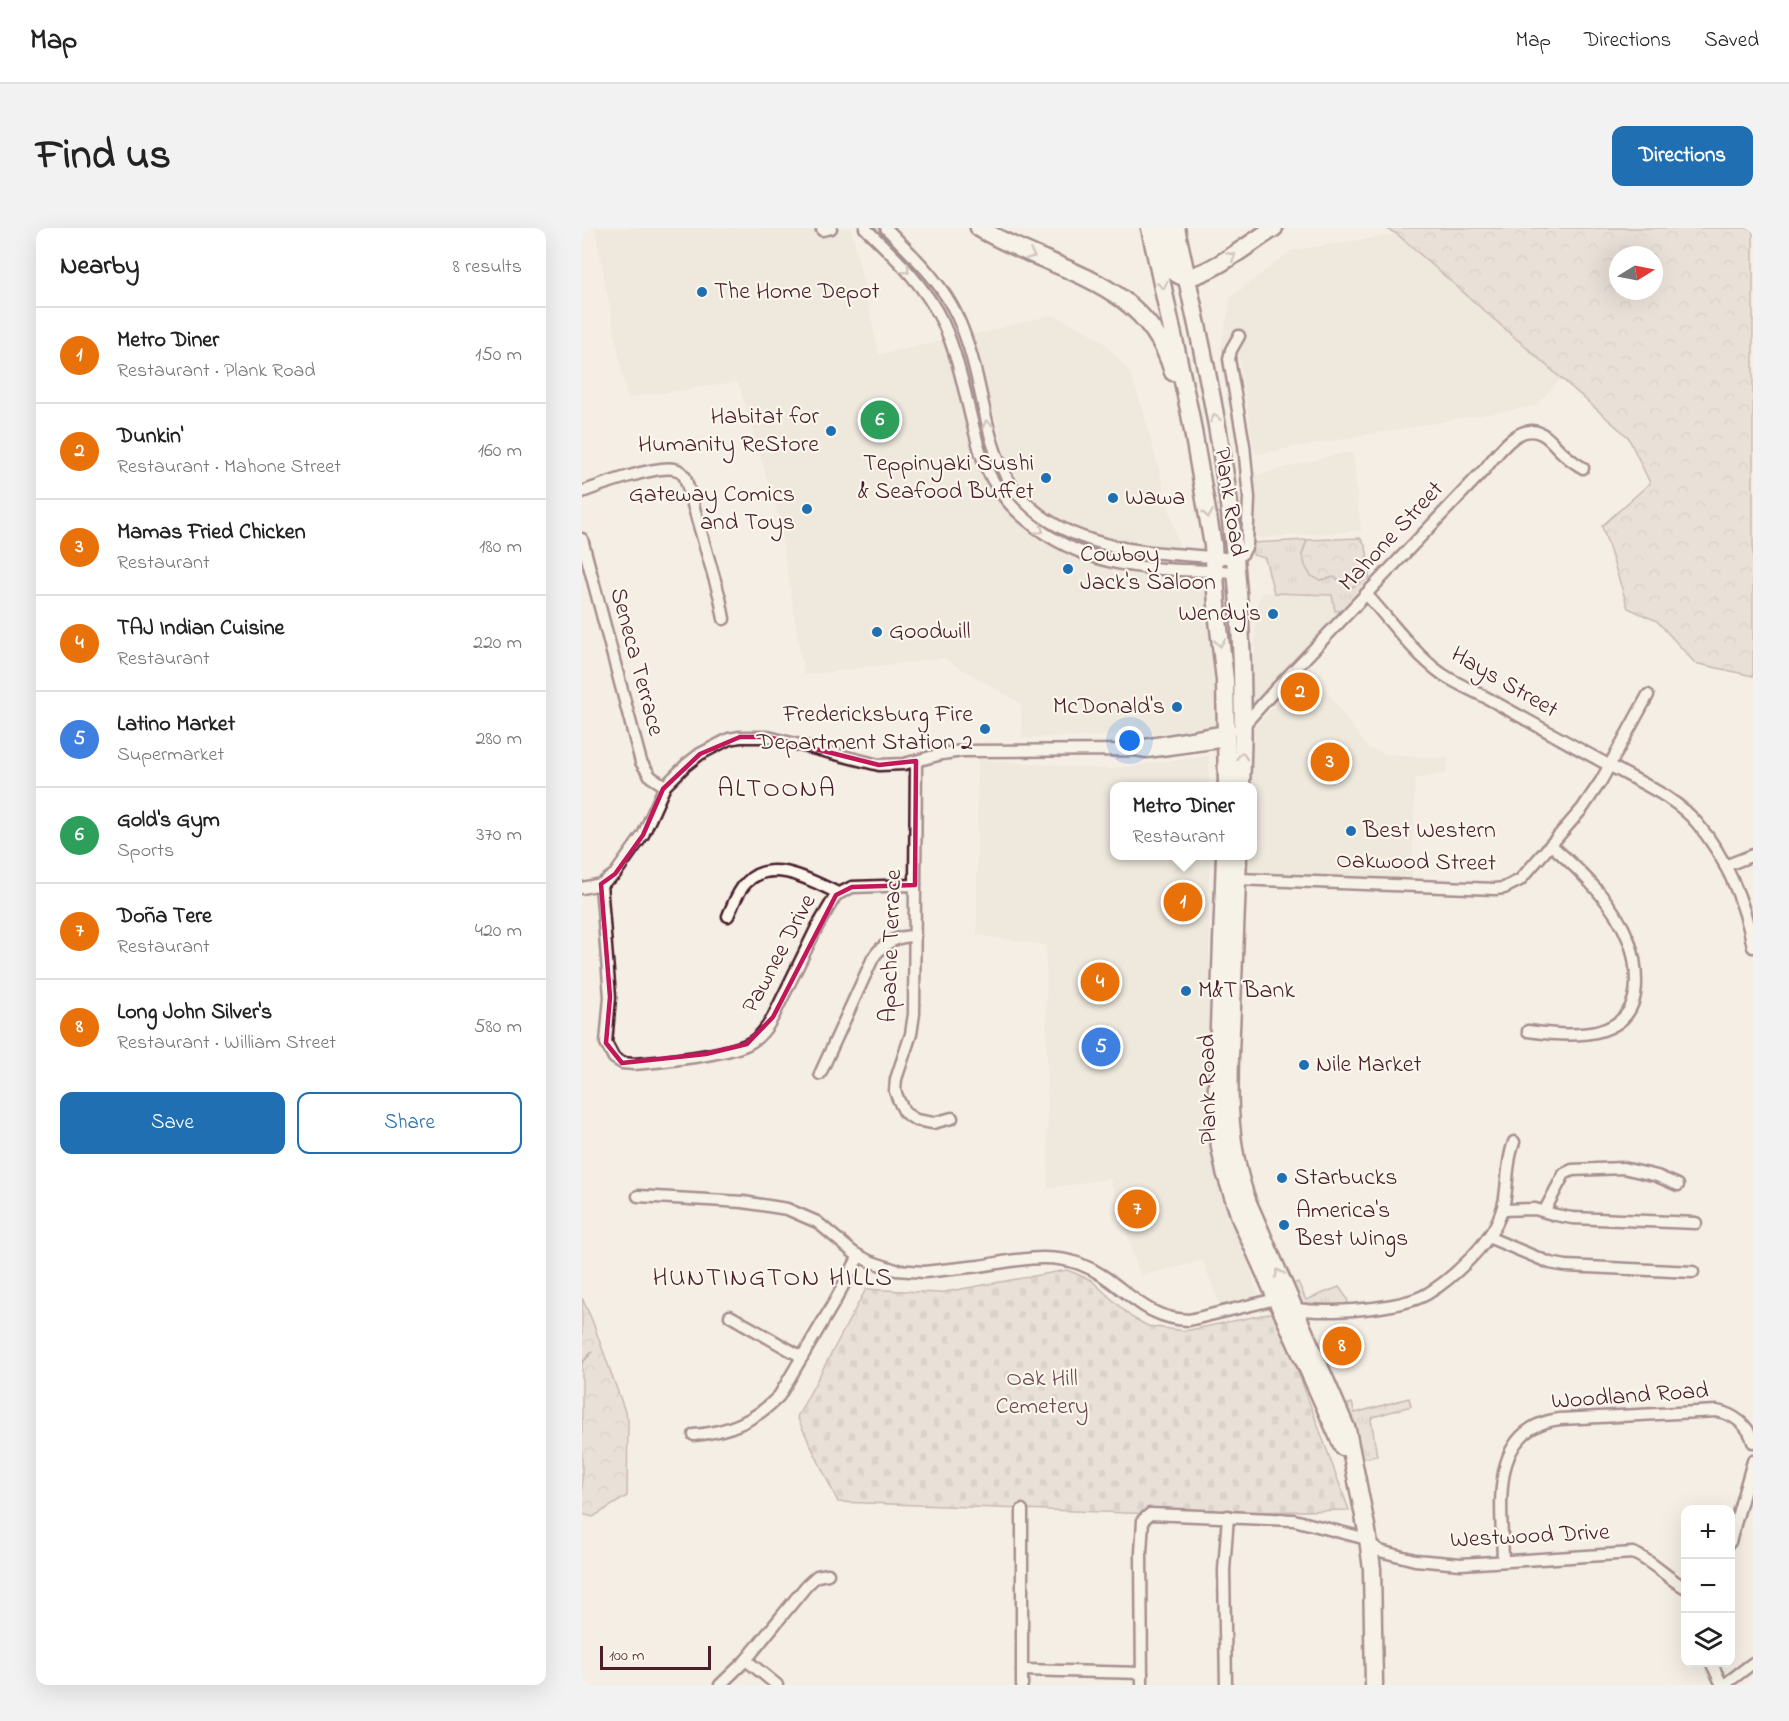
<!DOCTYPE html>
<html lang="en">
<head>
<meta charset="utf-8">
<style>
	body { margin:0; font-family:"Indie Flower",sans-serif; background:#f2f2f2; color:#222 }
	.controls { position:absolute; right:18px; bottom:18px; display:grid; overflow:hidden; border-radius:12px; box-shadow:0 6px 24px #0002 }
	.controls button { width:54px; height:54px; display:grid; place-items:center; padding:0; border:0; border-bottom:2px solid #e0e0e0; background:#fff; color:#222; font:30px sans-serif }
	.compass { position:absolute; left:1027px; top:18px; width:54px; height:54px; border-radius:50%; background:#fff; box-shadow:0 6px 24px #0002; rotate:80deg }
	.scale { position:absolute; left:18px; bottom:15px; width:111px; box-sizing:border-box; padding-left:6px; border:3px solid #4a1f2b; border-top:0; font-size:16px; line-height:21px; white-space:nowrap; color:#4a1f2b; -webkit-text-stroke:4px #fbf7ec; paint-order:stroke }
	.you { position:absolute; left:548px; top:513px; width:21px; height:21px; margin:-15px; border:4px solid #fff; border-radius:50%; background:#1a73e8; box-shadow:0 0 0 9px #1a73e833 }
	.badge { display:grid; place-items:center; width:39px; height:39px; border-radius:50%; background:#1f6fb2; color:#fff; font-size:20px; font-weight:700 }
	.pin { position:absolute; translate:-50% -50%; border:3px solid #fff; box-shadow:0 2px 6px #0006 }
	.popup { position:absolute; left:528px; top:554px; width:147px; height:78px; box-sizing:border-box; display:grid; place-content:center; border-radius:12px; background:#fff; filter:drop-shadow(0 2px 4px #0005); font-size:20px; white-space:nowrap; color:#767676 }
	.popup b { font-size:22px; color:#222 }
	.popup::after { content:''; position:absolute; left:50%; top:100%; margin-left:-12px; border:12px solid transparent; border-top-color:#fff }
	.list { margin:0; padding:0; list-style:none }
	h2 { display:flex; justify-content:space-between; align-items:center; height:78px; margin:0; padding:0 24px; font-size:26px }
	h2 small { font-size:20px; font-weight:400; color:#767676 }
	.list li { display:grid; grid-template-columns:39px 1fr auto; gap:18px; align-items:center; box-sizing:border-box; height:96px; padding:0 24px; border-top:2px solid #e0e0e0 }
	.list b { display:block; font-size:22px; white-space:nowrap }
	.list p { margin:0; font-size:20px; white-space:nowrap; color:#767676 }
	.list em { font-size:20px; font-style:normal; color:#767676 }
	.actions { display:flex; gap:12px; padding:18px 24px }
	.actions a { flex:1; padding:14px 0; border:2px solid #1f6fb2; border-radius:12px; text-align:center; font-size:21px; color:#1f6fb2 }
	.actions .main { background:#1f6fb2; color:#fff }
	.icon { flex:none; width:33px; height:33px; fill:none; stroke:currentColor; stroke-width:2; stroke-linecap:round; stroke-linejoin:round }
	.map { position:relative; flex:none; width:1171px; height:1457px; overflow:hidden; border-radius:12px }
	header { display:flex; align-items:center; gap:36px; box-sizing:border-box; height:84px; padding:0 30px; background:#fff; border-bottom:2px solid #e0e0e0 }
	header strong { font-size:28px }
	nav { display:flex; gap:33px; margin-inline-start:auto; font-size:21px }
	.intro { display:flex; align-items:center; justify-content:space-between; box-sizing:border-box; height:144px; padding:0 36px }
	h1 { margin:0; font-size:42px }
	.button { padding:15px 27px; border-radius:12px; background:#1f6fb2; color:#fff; font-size:21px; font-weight:700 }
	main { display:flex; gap:36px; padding:0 36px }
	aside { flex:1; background:#fff; border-radius:12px; box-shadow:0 6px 24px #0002 }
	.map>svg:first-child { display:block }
	.built { fill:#e7dfd6 }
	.grass { fill:url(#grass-tufts); stroke:#92787a; stroke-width:1.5 }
	.forest { fill:url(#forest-crowns); stroke:#92787a; stroke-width:1.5; fill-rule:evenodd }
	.cemetery { fill:url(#cemetery-stones); stroke:#92787a; stroke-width:1.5 }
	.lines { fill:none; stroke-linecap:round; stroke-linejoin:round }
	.stream { stroke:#8d7174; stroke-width:2 }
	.minor-casing { stroke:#4a1f2b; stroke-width:15 }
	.highway-casing { stroke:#4a1f2b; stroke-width:21 }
	.minor { stroke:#fbf7ec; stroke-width:10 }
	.highway { stroke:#fbf7ec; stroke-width:16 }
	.oneway { stroke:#ab9695 }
	.marked { fill:none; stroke:#c2185b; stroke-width:4.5; stroke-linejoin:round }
	.poi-dot { fill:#1f6fb2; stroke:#fbf7ec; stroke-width:2 }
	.labels { text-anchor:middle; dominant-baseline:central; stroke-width:4.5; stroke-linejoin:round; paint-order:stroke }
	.poi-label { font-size:24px; fill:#4a1f2b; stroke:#fbf7ec; text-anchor:start }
	.street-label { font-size:24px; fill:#4a1f2b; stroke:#fbf7ec }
	.park-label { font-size:24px; fill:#6e4b52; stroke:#fbf7ec }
	.neighbourhood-label { font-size:26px; letter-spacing:1.5px; fill:#4a1f2b; stroke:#fbf7ec }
</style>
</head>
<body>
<header>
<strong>Map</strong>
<nav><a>Map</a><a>Directions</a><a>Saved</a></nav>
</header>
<div class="intro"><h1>Find us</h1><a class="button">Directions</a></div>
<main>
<aside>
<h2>Nearby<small>8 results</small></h2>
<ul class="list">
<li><span class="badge" style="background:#e8710a">1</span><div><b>Metro Diner</b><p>Restaurant · Plank Road</p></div><em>150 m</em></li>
<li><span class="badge" style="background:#e8710a">2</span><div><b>Dunkin'</b><p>Restaurant · Mahone Street</p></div><em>160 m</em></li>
<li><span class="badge" style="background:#e8710a">3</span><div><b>Mamas Fried Chicken</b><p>Restaurant</p></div><em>180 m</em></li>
<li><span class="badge" style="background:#e8710a">4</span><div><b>TAJ Indian Cuisine</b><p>Restaurant</p></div><em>220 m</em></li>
<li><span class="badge" style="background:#3f7fe0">5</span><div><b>Latino Market</b><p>Supermarket</p></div><em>280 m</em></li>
<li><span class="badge" style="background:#2e9e5b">6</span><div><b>Gold's Gym</b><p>Sports</p></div><em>370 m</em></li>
<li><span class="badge" style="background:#e8710a">7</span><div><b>Doña Tere</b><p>Restaurant</p></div><em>420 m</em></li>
<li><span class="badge" style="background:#e8710a">8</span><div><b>Long John Silver's</b><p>Restaurant · William Street</p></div><em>580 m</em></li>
</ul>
<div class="actions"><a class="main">Save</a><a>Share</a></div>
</aside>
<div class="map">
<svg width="1171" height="1457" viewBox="0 0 1171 1457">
	<defs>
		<pattern id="grass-tufts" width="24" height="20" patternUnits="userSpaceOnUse" patternTransform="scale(1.5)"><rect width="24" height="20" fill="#dbd0c9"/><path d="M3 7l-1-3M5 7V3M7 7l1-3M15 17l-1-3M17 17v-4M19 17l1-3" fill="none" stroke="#bdb2ad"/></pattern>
		<pattern id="forest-crowns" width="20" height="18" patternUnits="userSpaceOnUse" patternTransform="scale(1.5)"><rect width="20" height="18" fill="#dbd0c9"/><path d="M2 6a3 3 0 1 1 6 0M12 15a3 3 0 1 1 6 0" fill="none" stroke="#bdb2ad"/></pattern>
		<pattern id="cemetery-stones" width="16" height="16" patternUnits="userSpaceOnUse" patternTransform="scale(1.5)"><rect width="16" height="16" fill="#dbd0c9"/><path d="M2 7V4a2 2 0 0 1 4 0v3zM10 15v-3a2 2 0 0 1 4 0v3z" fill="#bdb2ad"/></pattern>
	</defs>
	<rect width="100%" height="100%" fill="#f4eee4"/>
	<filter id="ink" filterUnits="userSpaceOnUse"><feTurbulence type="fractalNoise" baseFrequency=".0167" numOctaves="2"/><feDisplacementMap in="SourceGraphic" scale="12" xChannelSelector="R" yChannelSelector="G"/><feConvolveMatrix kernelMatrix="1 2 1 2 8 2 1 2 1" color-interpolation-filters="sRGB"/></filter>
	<g filter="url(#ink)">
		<g class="built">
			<polygon points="13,0 269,0 297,127 364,112 370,138 372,137 394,222 423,277 439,295 463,312 521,336 610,348 615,349 621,355 624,361 635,497 563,507 440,510 439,475 361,430 222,447 196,287 156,154 45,170"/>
			<polygon points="815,6 979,151 953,178 673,226 656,123 639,122 649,69 709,23"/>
			<polygon points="471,87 507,104 520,113 547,143 560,179 598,321 548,317 531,313 502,305 496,301 495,297 470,289 449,273 425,231 390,107"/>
			<polygon points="760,225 771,225 779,303 674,310 672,248"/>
			<polygon points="680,365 750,367 753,383 758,384 670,478 675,374"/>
			<polygon points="727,439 785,519 803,526 866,530 865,545 833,551 830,650 664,644 665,628 670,628 670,558 668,558 671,502"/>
			<polygon points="627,528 627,558 532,558 532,628 627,628 627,837 633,933 676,1066 638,1077 621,1033 558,1048 528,950 466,961 464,717 395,707 395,544 397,532 530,541"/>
		</g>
		<g class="grass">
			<polygon points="725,312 720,327 738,352 752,349 770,359 778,354 786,334 788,356 763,382 753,383 750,367 692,365 683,330 671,327 670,315"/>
			<polygon points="716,1054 724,1072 757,1059 765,1070 766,1075 761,1077 720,1075 716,1071 709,1057"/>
			<polygon points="827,1170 829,1178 791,1189 789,1191 795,1228 778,1231 761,1178 770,1175 773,1185"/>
		</g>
		<g class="forest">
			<path d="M803,0H1171V448L1113,435L1075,393L1046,380L1020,298L1068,255L1046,209L815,6ZM1036,27H1072V63H1036Z"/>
			<path d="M778,310C791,324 784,339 778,355L770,359L752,349L738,352L729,348L724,340L720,327L725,312Z"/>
			<polygon points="0,1070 10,1092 46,1192 45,1268 11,1289 0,1286"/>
		</g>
		<polygon class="cemetery" points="485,1042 509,1052 549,1089 566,1098 603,1103 694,1084 767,1282 572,1286 256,1274 215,1189 284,1061 357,1065"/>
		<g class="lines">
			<polyline class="stream" points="0,1135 10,1124"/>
			<g class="minor-casing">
				<g id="minor">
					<path d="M283,0C312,28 343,57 361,95C380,136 385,182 399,226C419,287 479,324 540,336C577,343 616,342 654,344"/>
					<path d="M304,0C330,27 359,53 375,88C417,179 387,273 509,312C555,327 606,326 653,331L661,325L665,317L667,270L662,217L647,131L649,122L657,108"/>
					<polyline points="240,2 249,0"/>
					<path d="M0,264C18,257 75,237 92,241C98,242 100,245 103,249L138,370L142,391"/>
					<polyline points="0,311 59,534 69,549 83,558"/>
					<path d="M784,366C807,391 833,427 860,446C878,458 897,465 916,476C956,498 996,521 1036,542C1063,557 1095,571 1115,595C1144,629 1163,675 1171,719"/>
					<path d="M661,498L692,463L902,242C918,223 942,185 969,213C979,224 987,232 1001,240"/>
					<polyline points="553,522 563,517 650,502"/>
					<polyline points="334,533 332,786 329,806 314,851 313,863 316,871 323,885 334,892 351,895 370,890"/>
					<polyline points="1143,638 1171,627"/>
					<polyline points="655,651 913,661 922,660 938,652 1000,581 1019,553 1066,467"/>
					<path d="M19,656L28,769L24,815L32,830L40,835L52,836C79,834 143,827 166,816C178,810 185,800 191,789L235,699L254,667L270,659L333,657"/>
					<polyline points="0,660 19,656 33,646 61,607 83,558 104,537 118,526 147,511 158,509 186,509 297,537 322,536 360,526 380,523 553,522 565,524 645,513 647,511"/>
					<path d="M146,688C151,677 155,664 164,655C189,628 230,653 256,665"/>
					<path d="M946,803C987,809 1054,815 1054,754C1054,741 1052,726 1047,713C1033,676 999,643 969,617"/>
					<path d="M238,846L291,730C301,715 314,708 333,708"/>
					<path d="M56,968L161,974L205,981L235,994L272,1025L287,1033L314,1042L342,1044C360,1042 378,1040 397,1038C430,1033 465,1024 498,1036C541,1052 557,1091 607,1092L694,1071C701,1074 708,1080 715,1081C745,1086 819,1081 845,1066C870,1051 906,1017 917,990C928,967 922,939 932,914"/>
					<polyline points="920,982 953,981 974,987 990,990 1114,995"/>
					<polyline points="963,982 982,946 990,942 1041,940 1075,948 1096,957"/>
					<polyline points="906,1009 968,1035 984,1038 1111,1044"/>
					<polyline points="148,1088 220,1129"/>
					<path d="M112,1207C146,1204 173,1193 197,1168L253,1073L277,1028"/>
					<polyline points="440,1282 440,1457"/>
					<polyline points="1148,1314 1171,1233"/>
					<path d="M921,1332C920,1280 905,1200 978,1191L1135,1183C1151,1186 1167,1197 1171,1214"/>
					<polyline points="164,1432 195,1457"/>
					<polyline points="1129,1434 1140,1457"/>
					<polyline points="440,1442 560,1445"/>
					<polyline points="138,1457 164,1432 225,1357 235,1348 246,1346"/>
					<path d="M560,1457L559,1325L561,1292L568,1286L712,1292L781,1310L798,1323L833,1332L879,1336L1051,1325C1071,1333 1084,1350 1104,1360"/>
					<polyline points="644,1457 642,1342 646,1288"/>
					<polyline points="1142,1457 1171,1435"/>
				</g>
			</g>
			<g class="highway-casing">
				<g id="highway">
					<path d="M397,0C470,44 564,50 591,144"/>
					<polyline points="568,0 608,186 631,317 636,392 643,452 645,558"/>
					<path d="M580,0L591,43C595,46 598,49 603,49C627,48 671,13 692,0"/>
					<path d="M594,0C611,80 630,160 642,241C658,346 664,452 659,558"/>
					<polyline points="643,628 634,885 638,919 643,944 659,992 761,1219"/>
					<path d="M656,628C654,678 652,729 650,779C647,846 642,911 666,975L765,1202L785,1303L790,1341L792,1457"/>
				</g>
			</g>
			<use href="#minor" class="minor"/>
			<use href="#highway" class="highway"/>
		</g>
		<defs><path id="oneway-chevron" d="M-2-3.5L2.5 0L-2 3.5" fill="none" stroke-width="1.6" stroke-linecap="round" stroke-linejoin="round" transform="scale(1.5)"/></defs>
		<g class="oneway">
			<use href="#oneway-chevron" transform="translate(449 27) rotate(23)"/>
			<use href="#oneway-chevron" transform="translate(650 28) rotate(-33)"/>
			<use href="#oneway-chevron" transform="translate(324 42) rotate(47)"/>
			<use href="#oneway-chevron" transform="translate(581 57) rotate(77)"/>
			<use href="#oneway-chevron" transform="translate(633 190) rotate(-101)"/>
			<use href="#oneway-chevron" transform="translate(405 196) rotate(-104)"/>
			<use href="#oneway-chevron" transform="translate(626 286) rotate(81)"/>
			<use href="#oneway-chevron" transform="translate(458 302) rotate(35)"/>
			<use href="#oneway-chevron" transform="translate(638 415) rotate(84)"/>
			<use href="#oneway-chevron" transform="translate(660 528) rotate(-88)"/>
			<use href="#oneway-chevron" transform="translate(697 1045) rotate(-114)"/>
		</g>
	</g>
	<path d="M0 0H1171V1457H0ZM158,509H186L297,537L334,533L333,657L270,659L254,667L191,789L165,816L124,826L40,835L24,815L28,769L19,656L33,646L61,607L81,561L118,526Z" fill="#f4eee4" fill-opacity=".55" fill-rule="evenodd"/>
	<path class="marked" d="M158,509H186L297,537L334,533L333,657L270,659L254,667L191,789L165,816L124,826L40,835L24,815L28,769L19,656L33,646L61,607L81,561L118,526Z"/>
	<g class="poi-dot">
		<circle cx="120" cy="64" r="6"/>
		<circle cx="249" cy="203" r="6"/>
		<circle cx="464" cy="250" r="6"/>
		<circle cx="531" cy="270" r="6"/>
		<circle cx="225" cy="281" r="6"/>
		<circle cx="486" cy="341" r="6"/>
		<circle cx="691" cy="386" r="6"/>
		<circle cx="295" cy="404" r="6"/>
		<circle cx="595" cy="479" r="6"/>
		<circle cx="403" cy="501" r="6"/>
		<circle cx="769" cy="603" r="6"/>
		<circle cx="604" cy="763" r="6"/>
		<circle cx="722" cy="837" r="6"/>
		<circle cx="700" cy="950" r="6"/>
		<circle cx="702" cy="997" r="6"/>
	</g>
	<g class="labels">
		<g class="poi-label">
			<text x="132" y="64">The Home Depot</text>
			<text x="237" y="189" text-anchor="end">Habitat for<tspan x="237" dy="28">Humanity ReStore</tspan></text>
			<text x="452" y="236" text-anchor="end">Teppinyaki Sushi<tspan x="452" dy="28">&amp; Seafood Buffet</tspan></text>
			<text x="213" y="267" text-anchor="end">Gateway Comics<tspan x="213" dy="28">and Toys</tspan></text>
			<text x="543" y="270">Wawa</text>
			<text x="498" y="327">Cowboy<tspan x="498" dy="28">Jack's Saloon</tspan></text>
			<text x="679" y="386" text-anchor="end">Wendy's</text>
			<text x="307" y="404">Goodwill</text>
			<text x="583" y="479" text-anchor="end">McDonald's</text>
			<text x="391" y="487" text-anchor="end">Fredericksburg Fire<tspan x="391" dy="28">Department Station 2</tspan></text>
			<text x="781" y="603">Best Western</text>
			<text x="616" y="763">M&amp;T Bank</text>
			<text x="734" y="837">Nile Market</text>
			<text x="712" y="950">Starbucks</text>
			<text x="714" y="983">America's<tspan x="714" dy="28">Best Wings</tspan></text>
		</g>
		<g class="street-label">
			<text transform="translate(647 274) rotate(81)">Plank Road</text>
			<text transform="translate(810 309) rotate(-47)">Mahone Street</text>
			<text transform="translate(54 434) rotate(75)">Seneca Terrace</text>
			<text transform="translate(922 455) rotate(30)">Hays Street</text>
			<text transform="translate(834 635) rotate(1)">Oakwood Street</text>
			<text transform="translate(310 718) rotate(-88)">Apache Terrace</text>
			<text transform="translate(198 726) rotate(-62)">Pawnee Drive</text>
			<text transform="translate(627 861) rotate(-91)">Plank Road</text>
			<text transform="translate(1048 1169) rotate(-4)">Woodland Road</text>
			<text transform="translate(948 1309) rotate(-3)">Westwood Drive</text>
		</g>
		<g class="park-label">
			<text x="460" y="1151">Oak Hill<tspan x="460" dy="28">Cemetery</tspan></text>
		</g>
		<g class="neighbourhood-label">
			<text x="195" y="562">ALTOONA</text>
			<text x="191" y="1051">HUNTINGTON HILLS</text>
		</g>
	</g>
</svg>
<div class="controls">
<button>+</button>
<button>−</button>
<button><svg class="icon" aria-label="layers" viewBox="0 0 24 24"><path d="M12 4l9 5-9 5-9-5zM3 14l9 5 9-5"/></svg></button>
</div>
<svg class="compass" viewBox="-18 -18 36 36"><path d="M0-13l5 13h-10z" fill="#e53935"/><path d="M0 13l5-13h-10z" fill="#767676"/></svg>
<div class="scale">100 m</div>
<div class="you"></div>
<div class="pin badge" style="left:601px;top:674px;background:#e8710a">1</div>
<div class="popup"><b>Metro Diner</b>Restaurant</div>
<div class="pin badge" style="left:718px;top:464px;background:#e8710a">2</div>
<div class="pin badge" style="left:748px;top:534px;background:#e8710a">3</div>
<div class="pin badge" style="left:518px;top:754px;background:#e8710a">4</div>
<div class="pin badge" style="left:519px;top:819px;background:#3f7fe0">5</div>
<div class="pin badge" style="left:298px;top:192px;background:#2e9e5b">6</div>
<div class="pin badge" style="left:555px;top:981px;background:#e8710a">7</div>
<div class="pin badge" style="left:760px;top:1118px;background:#e8710a">8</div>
</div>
</main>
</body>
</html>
